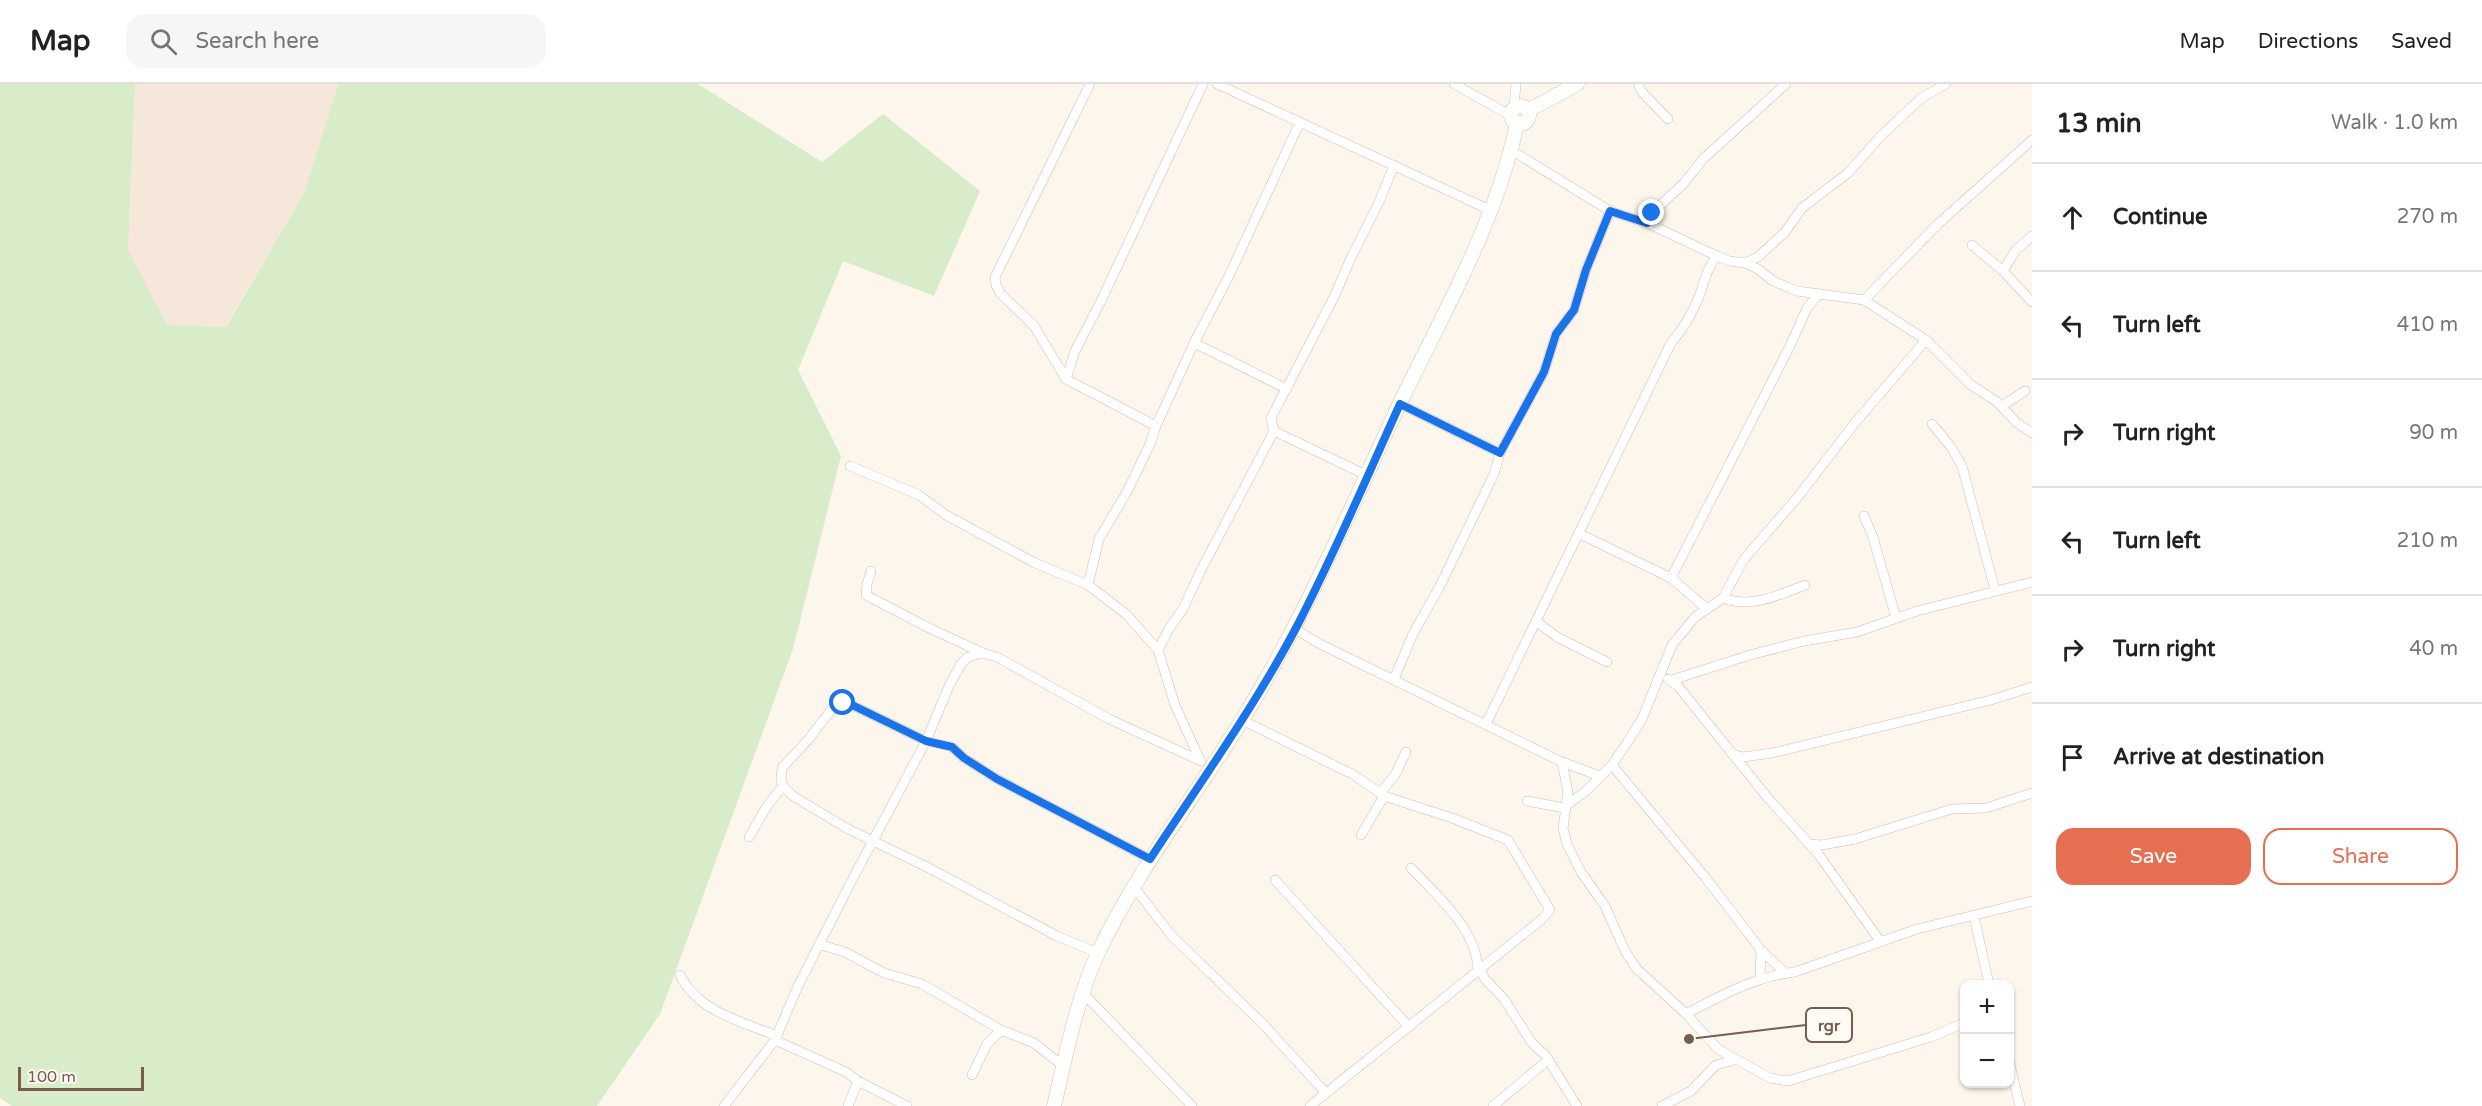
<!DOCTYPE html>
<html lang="en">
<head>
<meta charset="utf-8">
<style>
	body { margin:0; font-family:"Varela Round",sans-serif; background:#f6f6f6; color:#222 }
	.controls { position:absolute; right:18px; bottom:18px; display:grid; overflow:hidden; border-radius:12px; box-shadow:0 2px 4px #0004 }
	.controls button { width:54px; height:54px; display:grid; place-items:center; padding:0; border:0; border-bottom:2px solid #e0e0e0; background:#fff; color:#222; font:30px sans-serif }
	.scale { position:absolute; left:18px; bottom:15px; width:126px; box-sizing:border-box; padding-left:6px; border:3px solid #7a5c4d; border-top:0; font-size:16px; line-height:21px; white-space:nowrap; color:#7a5c4d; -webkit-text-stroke:4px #fffaf3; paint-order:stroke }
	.stop { position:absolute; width:18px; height:18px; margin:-14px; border:4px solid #1a73e8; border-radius:50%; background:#fff }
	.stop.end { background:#1a73e8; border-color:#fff; box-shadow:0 2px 6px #0008 }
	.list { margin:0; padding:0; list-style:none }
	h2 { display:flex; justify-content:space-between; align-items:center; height:78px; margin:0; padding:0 24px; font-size:26px }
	h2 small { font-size:20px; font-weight:400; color:#767676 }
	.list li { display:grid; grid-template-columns:39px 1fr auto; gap:18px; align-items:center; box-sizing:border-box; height:108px; padding:0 24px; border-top:2px solid #e0e0e0 }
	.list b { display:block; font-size:22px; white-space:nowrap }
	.list em { font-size:20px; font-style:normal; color:#767676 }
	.actions { display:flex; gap:12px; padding:18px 24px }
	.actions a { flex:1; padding:14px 0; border:2px solid #e76f51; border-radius:18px; text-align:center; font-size:21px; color:#e76f51 }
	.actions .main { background:#e76f51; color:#fff }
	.icon { flex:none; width:33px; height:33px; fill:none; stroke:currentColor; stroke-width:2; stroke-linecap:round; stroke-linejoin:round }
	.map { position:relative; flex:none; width:2032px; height:1022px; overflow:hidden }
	header { display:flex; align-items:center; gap:36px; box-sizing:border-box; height:84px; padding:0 30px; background:#fff; border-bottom:2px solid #e0e0e0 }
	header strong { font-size:28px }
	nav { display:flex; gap:33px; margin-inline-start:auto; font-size:21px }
	.search { width:420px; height:54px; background:#f6f6f6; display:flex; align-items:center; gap:15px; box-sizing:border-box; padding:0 21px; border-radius:18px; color:#767676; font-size:22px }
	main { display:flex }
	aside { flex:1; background:#fff }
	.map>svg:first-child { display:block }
	.residential { fill:#f5e8da }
	.green { fill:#d8ecc9 }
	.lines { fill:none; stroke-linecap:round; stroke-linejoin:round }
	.street-casing { stroke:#d1beb0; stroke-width:10 }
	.secondary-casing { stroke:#d6c0b0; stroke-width:15 }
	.street { stroke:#fff; stroke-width:9 }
	.secondary { stroke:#fff; stroke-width:14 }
	.route { stroke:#1a73e8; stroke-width:8 }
	.leader { fill:none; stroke:#7a5c4d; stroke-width:2 }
	.callout-dot { fill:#7a5c4d; stroke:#fffaf3; stroke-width:2 }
	.callout { fill:#fffaf3; stroke:#7a5c4d; stroke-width:2 }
	.callout-label { font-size:16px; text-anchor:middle; font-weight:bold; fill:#7a5c4d }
</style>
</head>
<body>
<header>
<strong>Map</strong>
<div class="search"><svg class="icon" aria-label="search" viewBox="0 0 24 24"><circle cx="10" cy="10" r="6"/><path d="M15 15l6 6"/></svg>Search here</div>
<nav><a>Map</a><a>Directions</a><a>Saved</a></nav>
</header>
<main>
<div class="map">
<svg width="2032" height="1022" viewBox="0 0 2032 1022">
	<rect width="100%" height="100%" fill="#fdf6ec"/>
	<polygon class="residential" points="135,0 338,0 305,107 225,243 166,241 128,166"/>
	<polygon class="green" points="0,0 135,0 128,166 167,241 226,243 305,107 338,0 698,0 822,78 883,30 980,107 934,212 843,177 798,286 841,372 793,565 660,930 597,1022 12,1022 0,1014"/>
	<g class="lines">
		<g class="street-casing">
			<g id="street">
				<polyline points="1090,0 995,193 996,201 1001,210 1034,242 1066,295 1156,342"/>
				<polyline points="1217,0 1490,126"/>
				<polyline points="1454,0 1510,31"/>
				<polyline points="1638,0 1642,8 1668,35"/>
				<polyline points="1514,23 1516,0"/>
				<polyline points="1511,66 1610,127 1647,139 1652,129 1684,99 1704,74 1786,0"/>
				<polyline points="1647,139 1717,172"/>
				<polyline points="1972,161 2003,187 2032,218"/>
				<polyline points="1745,179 1758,173 1785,148 1802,124 1848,89 1880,53 1921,14 1946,0"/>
				<polyline points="2003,187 2016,166 2032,152"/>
				<polyline points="1864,216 1938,140 2032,56"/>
				<polyline points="1194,259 1287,305"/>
				<polyline points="1066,295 1075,267 1101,217 1203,0"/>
				<polyline points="1400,320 1500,369"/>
				<polyline points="2002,322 2025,307"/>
				<polyline points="1932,340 1951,363 1962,382 1995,506"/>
				<polyline points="1274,347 1368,392"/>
				<polyline points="850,382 919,411 946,431 1035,479 1088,501 1126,530 1158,566 1175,621 1200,676"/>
				<polyline points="1864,432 1873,453 1896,534"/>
				<polyline points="1580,450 1671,494 1706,524"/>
				<polyline points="871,487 867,500 866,511 927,543 983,569 997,573 1109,635 1201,677"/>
				<polyline points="1671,494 1789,264 1807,224 1819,210"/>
				<polyline points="1088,501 1099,455 1128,406 1150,360 1156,342 1194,259 1229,192 1300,38"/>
				<path d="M1723,514C1751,525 1779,511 1805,501"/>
				<polyline points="1537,538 1557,553 1607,578"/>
				<polyline points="1295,545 1320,560 1562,678 1600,692"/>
				<polyline points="1158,566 1170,543 1183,525 1200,488 1274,347 1271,334 1335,211 1350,176 1380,116 1394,81"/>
				<polyline points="1394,595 1413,550 1441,500 1494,390 1500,369 1544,288 1556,250 1574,226 1586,186 1610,127"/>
				<polyline points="1668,595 1678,602 1767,713 1819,771 1880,857"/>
				<polyline points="1672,596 1750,571 1804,557 1857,548 1917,527 2032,498"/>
				<polyline points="1242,636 1354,691 1384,712 1452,734 1508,756 1550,826 1541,836 1310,1022"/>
				<path d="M1486,640L1671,259C1684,244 1693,229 1700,210C1705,196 1707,184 1717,172L1729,177L1745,179L1758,185L1773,197L1797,207L1864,216L1926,256L1971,301L1996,317L2017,339L2032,349"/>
				<polyline points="1732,670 1743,673 1772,669 1991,616 2032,603"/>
				<polyline points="1562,678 1568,708 1563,744 1567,760 1581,788 1605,822 1625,867 1636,884 1686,930 1718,965 1770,994 1788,997 1931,953 1964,939"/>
				<polyline points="1612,681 1705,793 1761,866 1783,887"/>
				<polyline points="1380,709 1395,691 1406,668"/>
				<polyline points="1527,717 1565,724"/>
				<polyline points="1567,721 1586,707 1612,681 1627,659 1642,635 1672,561 1695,533 1723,514 1744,475 1797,414 1854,340 1926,256"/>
				<polyline points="1361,751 1384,712"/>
				<polyline points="749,753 767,722 783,702"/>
				<polyline points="1809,760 1822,761 1855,755 1952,725 1986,724 2032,709"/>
				<path d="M1411,784C1438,813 1477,845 1478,887"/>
				<polyline points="1275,796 1409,943"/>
				<polyline points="1134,803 1171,851 1262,939 1326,1009"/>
				<polyline points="1974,832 1989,900"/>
				<polyline points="821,861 845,868 884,889 922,900 1001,946 1034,959 1063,982"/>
				<polyline points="1098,869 1057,852 927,783 848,745 793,712 783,702 781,696 782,684 808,656 835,621 850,620 926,657 952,663 964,674 997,695 1150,775"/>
				<polyline points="1480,885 1485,895 1504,915 1532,959 1546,972 1577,1022"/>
				<path d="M680,891C698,928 741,937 777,952"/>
				<polyline points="1760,895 1761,866"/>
				<polyline points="1082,908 1192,1022"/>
				<path d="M1686,930C1720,912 1756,892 1795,888L1917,845L2032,817"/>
				<polyline points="775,956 846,988 858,997 907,1022"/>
				<polyline points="2010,981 2020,1022"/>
				<polyline points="972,991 987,960 1001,946"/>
				<polyline points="724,1022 775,956 798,902 851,798 926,657 949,602 961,580 968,573 983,569"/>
				<polyline points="848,1022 858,997"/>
				<polyline points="1493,1022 1548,976"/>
				<polyline points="1662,1022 1691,1007 1716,981 1734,976"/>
			</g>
		</g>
		<g class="secondary-casing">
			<g id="secondary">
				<circle cx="1520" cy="31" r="9"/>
				<polyline points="1529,26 1577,0"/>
				<path d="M1054,1022C1066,971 1076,917 1098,869C1137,786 1194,714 1242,636C1305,534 1350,425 1401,317C1444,228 1496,138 1517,40"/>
			</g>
		</g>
		<use href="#street" class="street"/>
		<use href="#secondary" class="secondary"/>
	</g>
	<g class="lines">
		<path class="route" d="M843,619L850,620L926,657L952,663L964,674L997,695L1150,775C1200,699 1253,625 1296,544C1334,471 1366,395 1400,320L1500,369L1544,288L1556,250L1574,226L1586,186L1610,127L1647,139L1652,129"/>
	</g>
	<path class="leader" d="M1689 955L1806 941"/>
	<circle class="callout-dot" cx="1689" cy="955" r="6"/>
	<rect class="callout" x="1806" y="924" width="46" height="34" rx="6"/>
	<g class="callout-label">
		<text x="1829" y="947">rgr</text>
	</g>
</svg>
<div class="controls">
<button>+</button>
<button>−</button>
</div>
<div class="scale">100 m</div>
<div class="stop" style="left:843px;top:619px"></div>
<div class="stop end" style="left:1652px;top:129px"></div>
</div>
<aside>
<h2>13 min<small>Walk · 1.0 km</small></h2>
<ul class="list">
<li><svg class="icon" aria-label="ahead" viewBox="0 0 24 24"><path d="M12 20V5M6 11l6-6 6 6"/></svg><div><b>Continue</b></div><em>270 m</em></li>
<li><svg class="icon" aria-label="left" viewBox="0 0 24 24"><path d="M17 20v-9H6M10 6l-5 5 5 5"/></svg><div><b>Turn left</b></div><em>410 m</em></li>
<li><svg class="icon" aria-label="right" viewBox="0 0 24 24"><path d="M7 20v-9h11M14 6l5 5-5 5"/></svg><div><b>Turn right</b></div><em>90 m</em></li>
<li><svg class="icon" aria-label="left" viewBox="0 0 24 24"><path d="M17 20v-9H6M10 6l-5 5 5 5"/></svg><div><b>Turn left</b></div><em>210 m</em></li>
<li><svg class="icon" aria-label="right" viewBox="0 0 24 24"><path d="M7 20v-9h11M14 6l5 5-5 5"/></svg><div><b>Turn right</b></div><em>40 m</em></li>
<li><svg class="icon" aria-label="arrive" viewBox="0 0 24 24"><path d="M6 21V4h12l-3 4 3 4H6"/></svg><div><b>Arrive at destination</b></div></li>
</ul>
<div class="actions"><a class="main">Save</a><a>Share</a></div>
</aside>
</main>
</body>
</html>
